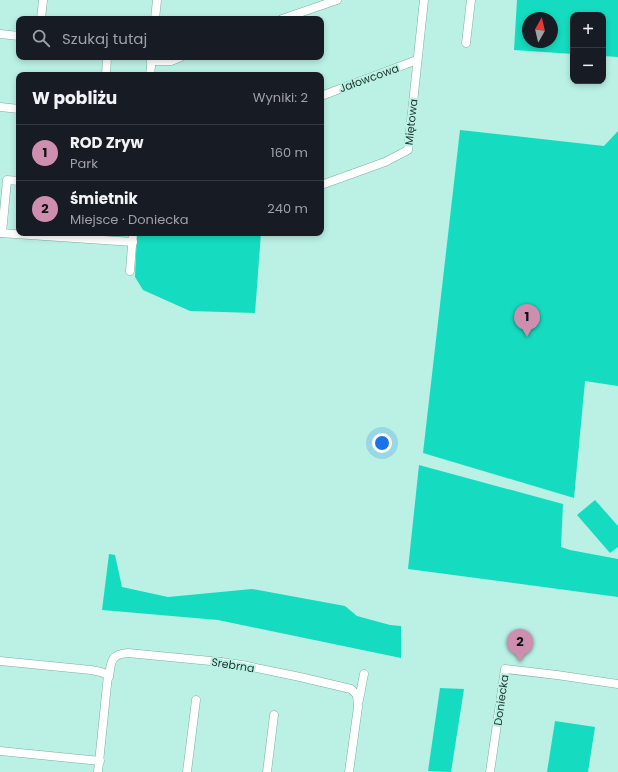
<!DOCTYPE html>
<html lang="pl">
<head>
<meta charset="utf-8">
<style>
	body { margin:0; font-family:Poppins,sans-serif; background:#20242c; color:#f1f3f6 }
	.controls { position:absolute; right:12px; top:12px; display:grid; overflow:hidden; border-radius:8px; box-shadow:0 2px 6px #0003 }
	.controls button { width:36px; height:36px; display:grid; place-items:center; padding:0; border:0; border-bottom:1px solid #363941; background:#171b24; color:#f1f3f6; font:20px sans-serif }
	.compass { position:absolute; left:522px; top:12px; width:36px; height:36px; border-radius:50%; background:#171b24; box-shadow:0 2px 6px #0003; rotate:8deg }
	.you { position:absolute; left:382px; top:443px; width:14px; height:14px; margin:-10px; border:3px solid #fff; border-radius:50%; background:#1a73e8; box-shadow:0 0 0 6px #1a73e833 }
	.badge { display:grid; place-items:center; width:26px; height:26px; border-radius:50%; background:#cd8eaf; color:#111; font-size:13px; font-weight:700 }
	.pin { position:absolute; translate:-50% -33px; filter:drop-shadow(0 1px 2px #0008) }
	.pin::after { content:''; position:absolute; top:21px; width:14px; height:12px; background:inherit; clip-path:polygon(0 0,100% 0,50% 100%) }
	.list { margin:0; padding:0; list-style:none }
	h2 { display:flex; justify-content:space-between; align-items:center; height:52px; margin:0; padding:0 16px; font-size:17px }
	h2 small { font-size:13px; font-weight:400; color:#9ea1a6 }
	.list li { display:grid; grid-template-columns:26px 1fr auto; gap:12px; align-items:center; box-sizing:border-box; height:56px; padding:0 16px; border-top:1px solid #363941 }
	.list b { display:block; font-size:15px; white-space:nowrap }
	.list p { margin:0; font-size:13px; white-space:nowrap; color:#9ea1a6 }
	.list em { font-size:13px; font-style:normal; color:#9ea1a6 }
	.icon { flex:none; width:22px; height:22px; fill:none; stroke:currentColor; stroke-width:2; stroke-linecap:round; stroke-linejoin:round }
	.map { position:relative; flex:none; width:618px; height:772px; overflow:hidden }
	.search { position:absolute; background:#171b24; box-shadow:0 2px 6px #0003; left:16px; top:16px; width:308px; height:44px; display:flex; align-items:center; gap:10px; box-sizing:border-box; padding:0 14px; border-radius:8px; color:#9ea1a6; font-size:15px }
	.panel { position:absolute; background:#171b24; box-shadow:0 2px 6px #0003; left:16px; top:72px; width:308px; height:164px; border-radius:8px }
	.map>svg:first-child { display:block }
	.green { fill:#15dcc0; fill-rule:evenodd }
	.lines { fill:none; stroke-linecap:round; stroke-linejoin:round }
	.street-casing { stroke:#7aafa3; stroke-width:9 }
	.street { stroke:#fff; stroke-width:8 }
	.labels { text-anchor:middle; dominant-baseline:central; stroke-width:4; stroke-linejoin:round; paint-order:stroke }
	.street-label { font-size:11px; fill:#223833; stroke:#baf1e4 }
</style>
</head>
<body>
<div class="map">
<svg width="618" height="772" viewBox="0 0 618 772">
	<rect width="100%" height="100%" fill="#baf1e4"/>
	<g class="green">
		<path d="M517,0H618V57L603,56V15H573V54L514,50ZM528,18H552V42H528Z"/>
		<polygon points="460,130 604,146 618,131 618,386 585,381 574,498 423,453"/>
		<polygon points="137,233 261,233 255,313 190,311 143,290 135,277"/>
		<polygon points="419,465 563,504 561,547 570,550 618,559 618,597 408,569"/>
		<polygon points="595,500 618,526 618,547 610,553 577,515"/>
		<polygon points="109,554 115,555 122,587 168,597 252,589 345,606 357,616 390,625 401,626 401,658 218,620 102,610"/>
		<polygon points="440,688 464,689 451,772 428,771"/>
		<polygon points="555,721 595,727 588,772 547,772"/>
	</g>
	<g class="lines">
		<g class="street-casing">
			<g id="street">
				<polyline points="41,19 43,0"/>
				<polyline points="155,19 157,0"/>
				<polyline points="282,19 337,0"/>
				<polyline points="0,34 19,36"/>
				<polyline points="466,43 471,0"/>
				<polyline points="151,61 171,61 181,57"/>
				<polyline points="106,75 107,57"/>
				<polyline points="150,75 152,57"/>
				<polyline points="321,96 417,60"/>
				<polyline points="0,107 19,109"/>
				<polyline points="321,185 385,162 408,150 424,0"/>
				<polyline points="0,233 133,242"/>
				<polyline points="2,233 7,180 19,181"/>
				<polyline points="130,271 133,233"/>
				<polyline points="0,661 91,670 101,672 108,675 98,772"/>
				<path d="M109,677C111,663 110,654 128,653L221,662L242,665L300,677L351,689L357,695L358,707L349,772"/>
				<polyline points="359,700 364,674"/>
				<polyline points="0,751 100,761"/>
				<polyline points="187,772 196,700"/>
				<polyline points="267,772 274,715"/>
				<polyline points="490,772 505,669 557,675 618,684"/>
			</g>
		</g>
		<use href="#street" class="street"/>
	</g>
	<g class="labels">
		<g class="street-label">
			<text transform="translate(369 78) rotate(-20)">Jałowcowa</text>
			<text transform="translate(411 122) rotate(-84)">Miętowa</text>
			<text transform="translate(233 665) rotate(9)">Srebrna</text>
			<text transform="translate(501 700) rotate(-82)">Doniecka</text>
		</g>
	</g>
</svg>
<div class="controls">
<button>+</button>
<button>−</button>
</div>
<svg class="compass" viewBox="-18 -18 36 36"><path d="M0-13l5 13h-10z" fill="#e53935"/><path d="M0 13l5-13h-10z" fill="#9ea1a6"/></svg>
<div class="you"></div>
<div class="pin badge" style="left:527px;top:337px">1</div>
<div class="pin badge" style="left:520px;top:662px">2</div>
<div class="search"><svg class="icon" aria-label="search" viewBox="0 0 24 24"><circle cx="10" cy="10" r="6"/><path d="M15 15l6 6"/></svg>Szukaj tutaj</div>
<section class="panel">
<h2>W pobliżu<small>Wyniki: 2</small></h2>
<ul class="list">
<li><span class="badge">1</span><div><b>ROD Zryw</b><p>Park</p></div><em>160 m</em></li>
<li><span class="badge">2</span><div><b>śmietnik</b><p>Miejsce · Doniecka</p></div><em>240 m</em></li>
</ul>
</section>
</div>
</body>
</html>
